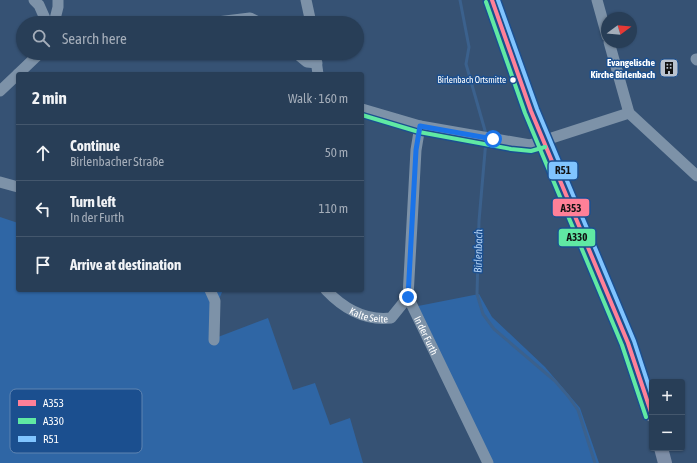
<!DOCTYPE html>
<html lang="en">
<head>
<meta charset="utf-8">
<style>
	body { margin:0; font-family:"Asap Condensed",sans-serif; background:#344961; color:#f1f3f6 }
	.controls { position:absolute; right:12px; bottom:12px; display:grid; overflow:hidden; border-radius:4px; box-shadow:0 1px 3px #0004 }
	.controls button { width:36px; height:36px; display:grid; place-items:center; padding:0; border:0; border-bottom:1px solid #44576d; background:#283e57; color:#f1f3f6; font:20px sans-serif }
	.compass { position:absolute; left:601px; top:12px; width:36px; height:36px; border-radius:50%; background:#283e57; box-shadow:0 1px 3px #0004; rotate:74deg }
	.stop { position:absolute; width:12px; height:12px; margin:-9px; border:3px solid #1a73e8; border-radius:50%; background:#fff }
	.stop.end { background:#1a73e8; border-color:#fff; box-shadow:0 1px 4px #0008 }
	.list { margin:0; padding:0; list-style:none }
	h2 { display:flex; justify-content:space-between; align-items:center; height:52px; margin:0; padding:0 16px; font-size:17px }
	h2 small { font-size:13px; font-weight:400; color:#a5aeba }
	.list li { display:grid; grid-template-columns:26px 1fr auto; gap:12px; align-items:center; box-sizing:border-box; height:56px; padding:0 16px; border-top:1px solid #44576d }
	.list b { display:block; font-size:15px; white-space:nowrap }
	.list p { margin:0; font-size:13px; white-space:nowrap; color:#a5aeba }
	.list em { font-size:13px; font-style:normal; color:#a5aeba }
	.icon { flex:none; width:22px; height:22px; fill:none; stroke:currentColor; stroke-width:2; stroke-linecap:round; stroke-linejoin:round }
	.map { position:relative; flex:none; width:697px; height:463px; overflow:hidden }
	.search { position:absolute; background:#283e57; box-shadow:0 1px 3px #0004; left:16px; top:16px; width:348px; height:44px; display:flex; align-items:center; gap:10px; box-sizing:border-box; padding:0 14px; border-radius:22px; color:#a5aeba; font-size:15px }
	.panel { position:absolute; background:#283e57; box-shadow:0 1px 3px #0004; left:16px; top:72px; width:348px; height:220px; border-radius:4px }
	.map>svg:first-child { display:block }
	.green { fill:#2f66a5 }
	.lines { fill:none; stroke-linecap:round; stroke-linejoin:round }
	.stream { stroke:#3b618d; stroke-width:3 }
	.minor { stroke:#7d92a8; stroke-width:11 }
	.major { stroke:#7d8ea7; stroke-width:14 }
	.bus-1-casing { stroke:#1b4f8f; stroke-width:7 }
	.bus-2-casing { stroke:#1b4f8f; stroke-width:7 }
	.bus-3-casing { stroke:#1b4f8f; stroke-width:7 }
	.bus-1 { stroke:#ff8098; stroke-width:4 }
	.bus-2 { stroke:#60e9a3; stroke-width:4 }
	.bus-3 { stroke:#80c4ff; stroke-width:4 }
	.route { stroke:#1a73e8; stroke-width:5 }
	.bus-dot { fill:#fff; stroke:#1b4f8f; stroke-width:1.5 }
	.labels { text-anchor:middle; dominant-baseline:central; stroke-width:3; stroke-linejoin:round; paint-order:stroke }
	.bus-label { font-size:9px; fill:#fff; stroke:#1b4f8f; text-anchor:end }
	.poi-label { font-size:10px; font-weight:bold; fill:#fff; stroke:#1b4f8f; text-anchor:end }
	.street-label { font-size:10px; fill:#fff; stroke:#1b4f8f }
	.water-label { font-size:11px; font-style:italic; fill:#b5d3f5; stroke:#1b4f8f }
	.key { fill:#1b4f8f; stroke:#5f84b1; stroke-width:1 }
	.key-label { font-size:11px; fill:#fff }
	.line-badge { stroke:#1b4f8f; stroke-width:1.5 }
	.pale-badge-label { font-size:11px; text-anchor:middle; font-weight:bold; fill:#111 }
</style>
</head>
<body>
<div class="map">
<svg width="697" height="463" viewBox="0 0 697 463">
	<rect width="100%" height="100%" fill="#365274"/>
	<g class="green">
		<polygon points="0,217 18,223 18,290 223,290 219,299 218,337 268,318 293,390 315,383 330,425 350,418 363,463 0,463"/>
		<polygon points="479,294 492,317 545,367 580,408 599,463 492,463 413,307"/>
	</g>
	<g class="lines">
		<g class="stream">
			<polyline points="460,0 469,47 466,64 486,134"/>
			<polyline points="486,140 479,221 477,294 483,314 494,329 555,381 568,396 578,410 595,463"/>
		</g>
		<g class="minor">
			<polyline points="34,0 39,5 47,23"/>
			<polyline points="306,0 311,23"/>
			<polyline points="597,0 607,36"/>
			<polyline points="54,23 58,7 58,0"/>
			<polyline points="209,23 250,18 260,23"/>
			<polyline points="609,42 629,113"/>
			<polyline points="296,53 307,62 317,63"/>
			<polyline points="315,53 318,74"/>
			<polyline points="696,59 697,60"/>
			<polyline points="18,74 40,53"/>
			<polyline points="0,91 18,74"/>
			<polyline points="362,109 420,126 530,145 629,113 697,176"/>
			<path id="s1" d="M420,126L416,150L408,297L488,463"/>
			<polyline points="0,182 18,187"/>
			<polyline points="210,290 215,301 214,340"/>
			<path id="s2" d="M326,290C344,309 365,321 391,318L408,297"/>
		</g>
		<g class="major">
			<polyline points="492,0 531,111 628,343 652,415"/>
			<polyline points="661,448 665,463"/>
		</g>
		<g class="bus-1-casing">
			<polyline id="bus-1" points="492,0 531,111 628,343 652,415"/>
		</g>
		<g class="bus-2-casing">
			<g id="bus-2">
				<polyline points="486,2 525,113 622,345 646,417"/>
				<polyline points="362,115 419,132 511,149 531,151 545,147"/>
			</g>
		</g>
		<g class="bus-3-casing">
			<polyline id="bus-3" points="498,0 537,109 634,341 652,396"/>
		</g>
		<use href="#bus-1" class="bus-1"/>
		<use href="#bus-2" class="bus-2"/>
		<use href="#bus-3" class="bus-3"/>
	</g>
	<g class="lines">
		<polyline class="route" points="408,297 416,150 420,126 493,139"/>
	</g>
	<defs>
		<g id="building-square" transform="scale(1)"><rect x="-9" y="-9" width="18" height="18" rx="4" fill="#b9c2ce" stroke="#1b4f8f"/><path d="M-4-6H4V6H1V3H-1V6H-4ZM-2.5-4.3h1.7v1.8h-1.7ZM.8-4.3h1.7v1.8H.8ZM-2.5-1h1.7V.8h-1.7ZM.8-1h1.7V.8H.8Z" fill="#111"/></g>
	</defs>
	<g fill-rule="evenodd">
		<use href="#building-square" x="669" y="68"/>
	</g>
	<circle class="bus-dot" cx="513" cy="80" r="3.5"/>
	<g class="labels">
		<g class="bus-label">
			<text x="506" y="80">Birlenbach Ortsmitte</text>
		</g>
		<g class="poi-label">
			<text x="655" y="62">Evangelische<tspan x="655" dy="12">Kirche Birlenbach</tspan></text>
		</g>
		<g class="street-label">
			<text stroke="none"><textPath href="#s2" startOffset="51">Kalte Seite</textPath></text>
			<text stroke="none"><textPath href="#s1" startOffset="214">In der Furth</textPath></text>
		</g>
		<g class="water-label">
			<text transform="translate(478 251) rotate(-89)">Birlenbach</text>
		</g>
	</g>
	<rect x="10" y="389" width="132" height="64" rx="6" class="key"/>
	<rect x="18" y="400" width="18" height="6" fill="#ff8098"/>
	<rect x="18" y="418" width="18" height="6" fill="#60e9a3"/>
	<rect x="18" y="436" width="18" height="6" fill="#80c4ff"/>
	<g class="key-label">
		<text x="43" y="407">A353</text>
		<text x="43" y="425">A330</text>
		<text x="43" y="443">R51</text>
	</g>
	<g class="line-badge">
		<rect x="548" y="161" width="30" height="19" rx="4" fill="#80c4ff"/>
		<rect x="552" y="198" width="38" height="19" rx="4" fill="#ff8098"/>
		<rect x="558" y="228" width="38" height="19" rx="4" fill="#60e9a3"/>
	</g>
	<g class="pale-badge-label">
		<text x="563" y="174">R51</text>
		<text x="571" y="212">A353</text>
		<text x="577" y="241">A330</text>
	</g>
</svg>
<div class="controls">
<button>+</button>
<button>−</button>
</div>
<svg class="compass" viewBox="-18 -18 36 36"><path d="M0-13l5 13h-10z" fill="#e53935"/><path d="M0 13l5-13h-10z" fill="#a5aeba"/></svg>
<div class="stop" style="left:493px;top:139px"></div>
<div class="stop end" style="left:408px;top:297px"></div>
<div class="search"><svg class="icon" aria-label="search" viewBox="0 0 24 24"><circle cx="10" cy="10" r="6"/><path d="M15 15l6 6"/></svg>Search here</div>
<section class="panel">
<h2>2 min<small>Walk · 160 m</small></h2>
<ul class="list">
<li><svg class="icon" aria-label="ahead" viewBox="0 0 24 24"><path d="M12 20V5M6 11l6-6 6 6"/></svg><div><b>Continue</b><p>Birlenbacher Straße</p></div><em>50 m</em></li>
<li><svg class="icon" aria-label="left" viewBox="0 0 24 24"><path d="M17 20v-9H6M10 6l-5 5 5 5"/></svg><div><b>Turn left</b><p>In der Furth</p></div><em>110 m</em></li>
<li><svg class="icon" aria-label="arrive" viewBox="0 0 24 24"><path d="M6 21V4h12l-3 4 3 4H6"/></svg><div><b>Arrive at destination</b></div></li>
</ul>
</section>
</div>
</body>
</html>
